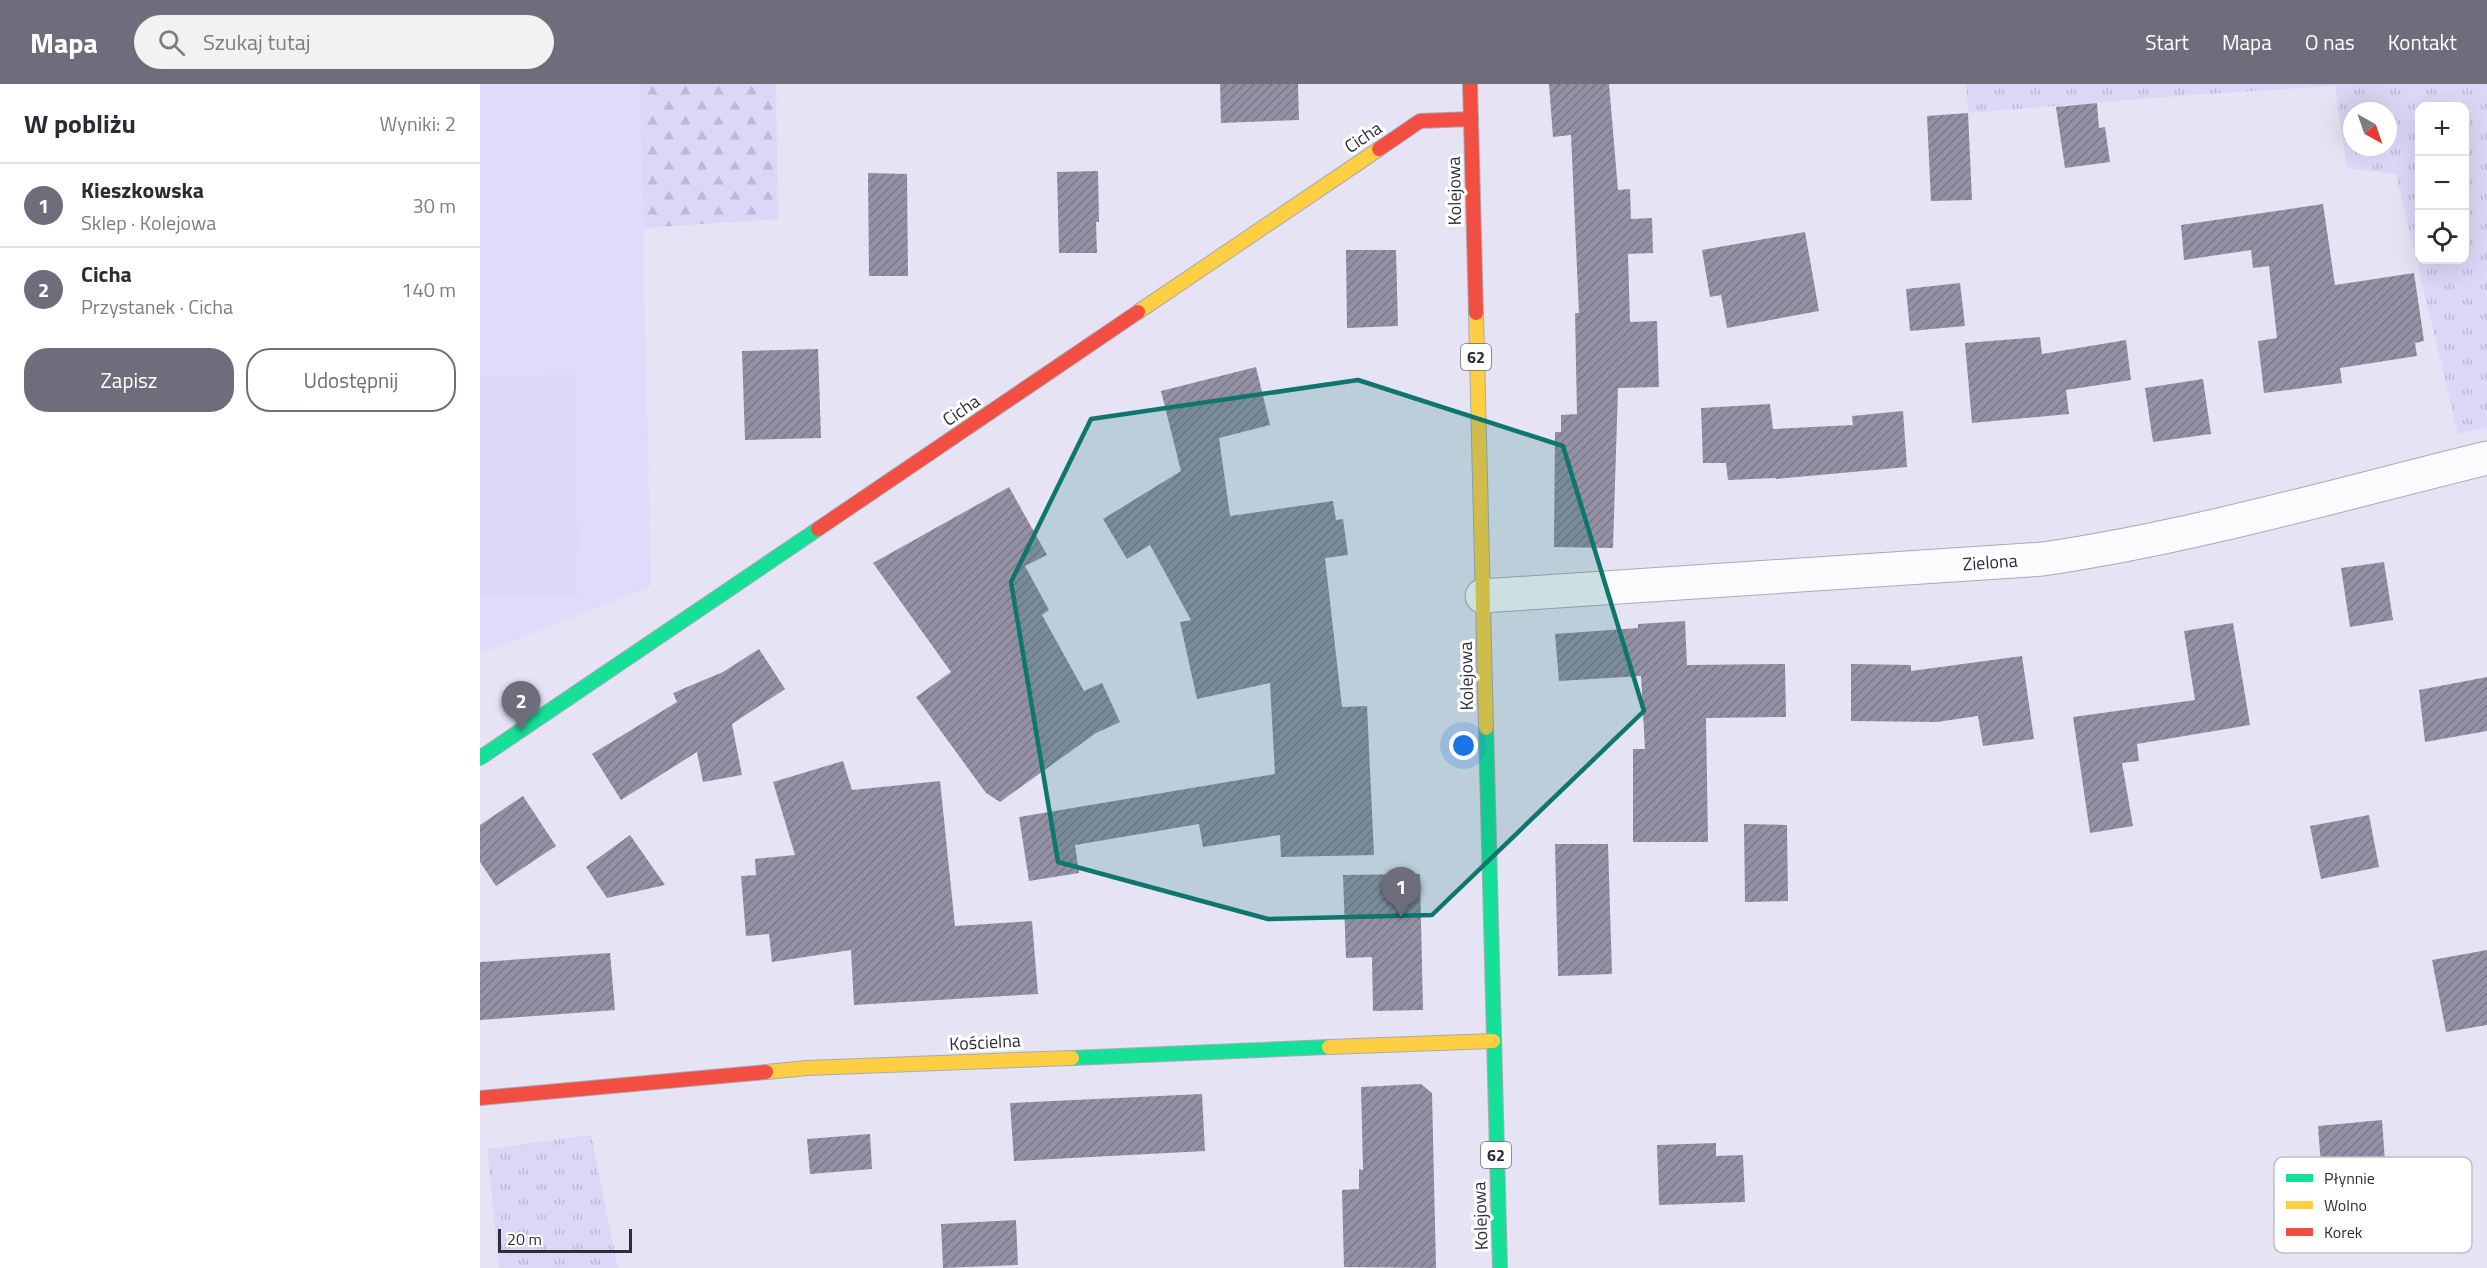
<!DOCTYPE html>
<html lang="pl">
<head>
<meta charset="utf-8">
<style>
	body { margin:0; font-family:"Titillium Web",sans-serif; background:#f2f2f3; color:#2b2b33 }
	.controls { position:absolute; right:18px; top:18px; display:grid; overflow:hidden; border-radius:12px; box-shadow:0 6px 24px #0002 }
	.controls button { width:54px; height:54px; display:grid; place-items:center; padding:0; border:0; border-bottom:2px solid #e1e1e2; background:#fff; color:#2b2b33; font:30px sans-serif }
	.compass { position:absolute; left:1863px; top:18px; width:54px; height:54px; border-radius:50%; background:#fff; box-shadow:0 6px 24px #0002; rotate:140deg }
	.scale { position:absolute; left:18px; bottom:15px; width:134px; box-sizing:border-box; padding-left:6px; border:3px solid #2e2d3a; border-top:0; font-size:16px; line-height:21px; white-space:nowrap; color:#2e2d3a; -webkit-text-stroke:4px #fff; paint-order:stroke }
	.you { position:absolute; left:984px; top:662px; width:21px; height:21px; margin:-15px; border:4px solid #fff; border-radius:50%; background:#1a73e8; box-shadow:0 0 0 9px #1a73e833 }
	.badge { display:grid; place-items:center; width:39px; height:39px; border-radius:50%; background:#6e6d7b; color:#fff; font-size:20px; font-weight:700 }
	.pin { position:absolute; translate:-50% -50px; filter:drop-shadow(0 2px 3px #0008) }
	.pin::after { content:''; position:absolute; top:32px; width:21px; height:18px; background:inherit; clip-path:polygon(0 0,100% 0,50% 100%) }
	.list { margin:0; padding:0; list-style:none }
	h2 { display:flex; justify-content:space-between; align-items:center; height:78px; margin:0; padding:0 24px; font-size:26px }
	h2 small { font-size:20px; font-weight:400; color:#7c7c81 }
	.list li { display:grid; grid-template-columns:39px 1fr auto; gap:18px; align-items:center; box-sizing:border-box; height:84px; padding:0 24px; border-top:2px solid #e1e1e2 }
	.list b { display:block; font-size:22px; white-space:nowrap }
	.list p { margin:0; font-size:20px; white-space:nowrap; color:#7c7c81 }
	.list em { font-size:20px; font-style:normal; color:#7c7c81 }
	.actions { display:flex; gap:12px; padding:18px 24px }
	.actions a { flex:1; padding:14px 0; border:2px solid #6e6d7b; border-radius:24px; text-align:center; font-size:21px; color:#6e6d7b }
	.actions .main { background:#6e6d7b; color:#fff }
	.icon { flex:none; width:33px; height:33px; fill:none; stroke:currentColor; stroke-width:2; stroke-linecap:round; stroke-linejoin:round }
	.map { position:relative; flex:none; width:2007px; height:1184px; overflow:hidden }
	header { display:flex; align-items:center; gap:36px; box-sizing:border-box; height:84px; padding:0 30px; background:#6e6d7b; color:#fff }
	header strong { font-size:28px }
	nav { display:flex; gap:33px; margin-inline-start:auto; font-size:21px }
	.search { width:420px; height:54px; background:#f2f2f3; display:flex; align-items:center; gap:15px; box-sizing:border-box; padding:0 21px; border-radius:33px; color:#7c7c81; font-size:22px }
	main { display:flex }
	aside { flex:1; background:#fff }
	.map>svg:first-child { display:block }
	.built { fill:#dfdbfa }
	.grass { fill:url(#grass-tufts); fill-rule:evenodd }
	.forest { fill:url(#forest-firs) }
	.pitch { fill:#dbd7f7 }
	.building { fill:url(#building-hatch) }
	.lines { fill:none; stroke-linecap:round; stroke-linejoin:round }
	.street-casing { stroke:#aaa9b6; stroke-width:35 }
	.fast-casing { stroke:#aaa9b6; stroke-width:16 }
	.slow-casing { stroke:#aaa9b6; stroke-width:16 }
	.jam-casing { stroke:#aaa9b6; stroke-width:16 }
	.street { stroke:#fbfbfd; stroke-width:33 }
	.fast { stroke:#16e098; stroke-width:14 }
	.slow { stroke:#ffcf43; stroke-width:14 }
	.jam { stroke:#f24e42; stroke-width:14 }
	.marked { fill:#0f766e; fill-opacity:0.2; stroke:#0f766e; stroke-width:4.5; stroke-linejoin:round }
	.labels { text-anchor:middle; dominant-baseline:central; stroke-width:6; stroke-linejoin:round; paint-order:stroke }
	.shield { fill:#fff; stroke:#6d6c75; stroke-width:1.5 }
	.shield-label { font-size:16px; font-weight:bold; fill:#2e2d3a }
	.street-label { font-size:18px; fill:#2e2d3a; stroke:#fff }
	.key { fill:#fff; stroke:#c0c0c4; stroke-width:1.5 }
	.key-label { font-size:16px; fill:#2e2d3a }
</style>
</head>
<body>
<header>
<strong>Mapa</strong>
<div class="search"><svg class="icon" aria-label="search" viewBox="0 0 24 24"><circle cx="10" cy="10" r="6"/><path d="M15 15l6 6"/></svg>Szukaj tutaj</div>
<nav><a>Start</a><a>Mapa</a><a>O nas</a><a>Kontakt</a></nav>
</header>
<main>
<aside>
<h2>W pobliżu<small>Wyniki: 2</small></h2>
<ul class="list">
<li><span class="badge">1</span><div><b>Kieszkowska</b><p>Sklep · Kolejowa</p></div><em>30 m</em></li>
<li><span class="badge">2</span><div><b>Cicha</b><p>Przystanek · Cicha</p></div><em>140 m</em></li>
</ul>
<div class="actions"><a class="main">Zapisz</a><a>Udostępnij</a></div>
</aside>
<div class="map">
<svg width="2007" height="1184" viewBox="0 0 2007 1184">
	<defs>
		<pattern id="grass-tufts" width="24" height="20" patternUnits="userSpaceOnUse" patternTransform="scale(1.5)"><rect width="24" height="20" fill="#dbd7f7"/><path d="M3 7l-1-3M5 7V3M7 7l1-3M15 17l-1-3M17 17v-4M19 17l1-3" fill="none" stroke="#bcb9d4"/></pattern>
		<pattern id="forest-firs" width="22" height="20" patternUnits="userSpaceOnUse" patternTransform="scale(1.5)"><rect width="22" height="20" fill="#dbd7f7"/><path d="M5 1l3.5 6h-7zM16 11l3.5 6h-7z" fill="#bcb9d4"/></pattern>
		<pattern id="building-hatch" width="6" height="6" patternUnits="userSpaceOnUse" patternTransform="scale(1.5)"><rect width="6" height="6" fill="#9591a5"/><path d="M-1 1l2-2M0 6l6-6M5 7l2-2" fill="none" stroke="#7a7787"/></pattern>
	</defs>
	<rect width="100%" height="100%" fill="#e6e4f4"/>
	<polygon class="built" points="0,0 160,0 171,502 0,570"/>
	<g class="grass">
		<path d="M1486,0H2007V343L1978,350L1916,90L1867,84L1855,2L1712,11L1488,29ZM1940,22H1984V176H1940ZM1872,27H1908V63H1872Z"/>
		<polygon points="111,1051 138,1184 19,1184 7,1065"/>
	</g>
	<polygon class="forest" points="160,0 296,0 298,135 163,144"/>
	<polygon class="pitch" points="95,291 97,512 0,511 0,293"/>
	<g class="building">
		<polygon points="740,0 818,0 819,36 741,39"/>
		<polygon points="1069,0 1129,0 1138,106 1150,105 1151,135 1172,134 1173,169 1148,170 1150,238 1177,237 1179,303 1138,304 1133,464 1074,463 1075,348 1081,348 1081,331 1097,330 1095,229 1099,229 1091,51 1073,53"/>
		<polygon points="1617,19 1619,44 1625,43 1630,78 1585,84 1576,23"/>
		<polygon points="1488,29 1492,116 1451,117 1447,32"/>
		<polygon points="618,87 619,138 616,138 617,169 579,169 577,88"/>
		<polygon points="388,89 427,90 428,192 389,192"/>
		<polygon points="1843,120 1855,201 1934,189 1944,257 1935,259 1937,272 1860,284 1862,299 1784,309 1778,257 1797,254 1789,182 1773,184 1771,166 1704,176 1701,141"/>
		<polygon points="1325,148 1339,227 1247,244 1241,211 1230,213 1222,166"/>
		<polygon points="866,166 916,166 918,242 867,244"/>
		<polygon points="1480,199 1485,242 1430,247 1426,205"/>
		<polygon points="1560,253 1562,270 1646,256 1651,296 1586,306 1589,330 1492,339 1485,259"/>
		<polygon points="338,265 341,354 265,356 262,267"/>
		<polygon points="776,283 790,341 739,354 750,432 853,417 856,436 863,435 868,471 845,474 862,623 887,622 894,771 801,773 800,751 723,763 719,740 595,761 599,789 549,797 539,733 795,690 790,599 717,615 700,538 711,536 670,461 647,475 623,435 701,387 681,307"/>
		<polygon points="1723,295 1731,350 1673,358 1665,304"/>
		<polygon points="1290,320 1293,345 1373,341 1372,332 1423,327 1427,383 1296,395 1296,394 1248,396 1246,379 1223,379 1221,324"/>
		<polygon points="529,403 567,471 545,482 569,526 562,531 604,607 622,599 640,638 616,649 520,718 506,709 436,613 471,588 393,479"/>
		<polygon points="1904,478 1913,536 1870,543 1861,484"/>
		<polygon points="1205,537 1207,581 1305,580 1306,633 1226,634 1228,758 1153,758 1153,665 1165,665 1161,592 1079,597 1075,550 1158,544 1158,540"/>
		<polygon points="1753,539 1770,641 1657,660 1659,677 1642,679 1653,742 1610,749 1593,633 1715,616 1704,547"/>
		<polygon points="279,565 305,605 252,640 262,691 223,698 217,668 141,716 112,670 197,618 193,609 243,588"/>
		<polygon points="1542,572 1554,655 1503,662 1498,632 1457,638 1371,637 1371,580 1431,581 1431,587"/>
		<polygon points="2007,593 2007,647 1945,658 1939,606"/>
		<polygon points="363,677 372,706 460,697 475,842 552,837 558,910 374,921 371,866 292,878 289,850 266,852 261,792 276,791 275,775 315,771 293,698"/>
		<polygon points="43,712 76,762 16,802 0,778 0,741"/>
		<polygon points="1889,731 1899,783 1841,795 1830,742"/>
		<polygon points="1264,740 1307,741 1308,817 1265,818"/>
		<polygon points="150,751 185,801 127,814 106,783"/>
		<polygon points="1075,760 1128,760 1132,890 1078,892"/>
		<polygon points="940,790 943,926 893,927 892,873 866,874 863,791"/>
		<polygon points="2007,866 2007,941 1966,948 1952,876"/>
		<polygon points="130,869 135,926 0,936 0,878"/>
		<polygon points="941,1000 952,1009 956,1184 864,1183 862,1106 879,1105 879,1085 883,1086 881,1003"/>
		<polygon points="722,1010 725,1067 534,1077 530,1019"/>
		<polygon points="1902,1036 1906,1091 1842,1096 1838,1042"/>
		<polygon points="390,1050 392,1085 330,1090 327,1055"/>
		<polygon points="1236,1059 1236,1072 1263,1071 1265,1118 1179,1121 1177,1061"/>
		<polygon points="536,1136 538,1181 463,1184 461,1140"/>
	</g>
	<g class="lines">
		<g class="street-casing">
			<path id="street" d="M1002,512L1563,475C1713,453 1860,410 2007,374"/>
		</g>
		<g class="fast-casing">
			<g id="fast">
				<polyline points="1006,644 1020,1184"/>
				<polyline points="0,674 338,445"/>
				<polyline points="592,974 849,963"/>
			</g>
		</g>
		<g class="slow-casing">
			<g id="slow">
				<polyline points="658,228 899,65"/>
				<polyline points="996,229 1006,644"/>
				<polyline points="849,963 1013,957"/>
				<polyline points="286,988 327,984 592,974"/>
			</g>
		</g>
		<g class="jam-casing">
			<g id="jam">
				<polyline points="990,0 996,229"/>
				<polyline points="899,65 940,37 991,35"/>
				<polyline points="338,445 658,228"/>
				<polyline points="0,1014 286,988"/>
			</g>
		</g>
		<use href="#street" class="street"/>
		<use href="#fast" class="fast"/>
		<use href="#slow" class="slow"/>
		<use href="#jam" class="jam"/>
	</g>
	<path class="marked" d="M878,296L1083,362L1164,627L952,831L788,835L578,778L531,498L611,335Z"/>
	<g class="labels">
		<g class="shield">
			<rect x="981" y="260" width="30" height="26" rx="4.5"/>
			<rect x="1001" y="1058" width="30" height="26" rx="4.5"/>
		</g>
		<g class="shield-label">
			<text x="996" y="273">62</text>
			<text x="1016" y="1071">62</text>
		</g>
		<g class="street-label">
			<text transform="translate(883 53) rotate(-34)">Cicha</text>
			<text transform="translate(974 107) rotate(-91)">Kolejowa</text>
			<text transform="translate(481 326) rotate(-34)">Cicha</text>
			<text transform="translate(1510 478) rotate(-4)">Zielona</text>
			<text transform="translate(986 592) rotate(-91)">Kolejowa</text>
			<text transform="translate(505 958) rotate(-3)">Kościelna</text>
			<text transform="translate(1000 1132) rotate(-92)">Kolejowa</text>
		</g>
	</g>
	<rect x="1794" y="1073" width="198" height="96" rx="9" class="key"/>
	<rect x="1806" y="1090" width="27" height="8" fill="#16e098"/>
	<rect x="1806" y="1117" width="27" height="8" fill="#ffcf43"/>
	<rect x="1806" y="1144" width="27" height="8" fill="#f24e42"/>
	<g class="key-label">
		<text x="1844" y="1100">Płynnie</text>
		<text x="1844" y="1127">Wolno</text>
		<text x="1844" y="1154">Korek</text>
	</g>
</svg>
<div class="controls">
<button>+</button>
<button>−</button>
<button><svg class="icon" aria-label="locate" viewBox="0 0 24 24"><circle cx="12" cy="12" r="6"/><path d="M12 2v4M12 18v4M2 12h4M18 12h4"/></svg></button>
</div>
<svg class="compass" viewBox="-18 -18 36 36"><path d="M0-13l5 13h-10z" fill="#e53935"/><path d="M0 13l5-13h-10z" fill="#7c7c81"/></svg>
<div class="scale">20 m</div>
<div class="you"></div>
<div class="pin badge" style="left:921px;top:833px">1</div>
<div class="pin badge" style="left:41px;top:647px">2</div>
</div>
</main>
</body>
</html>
